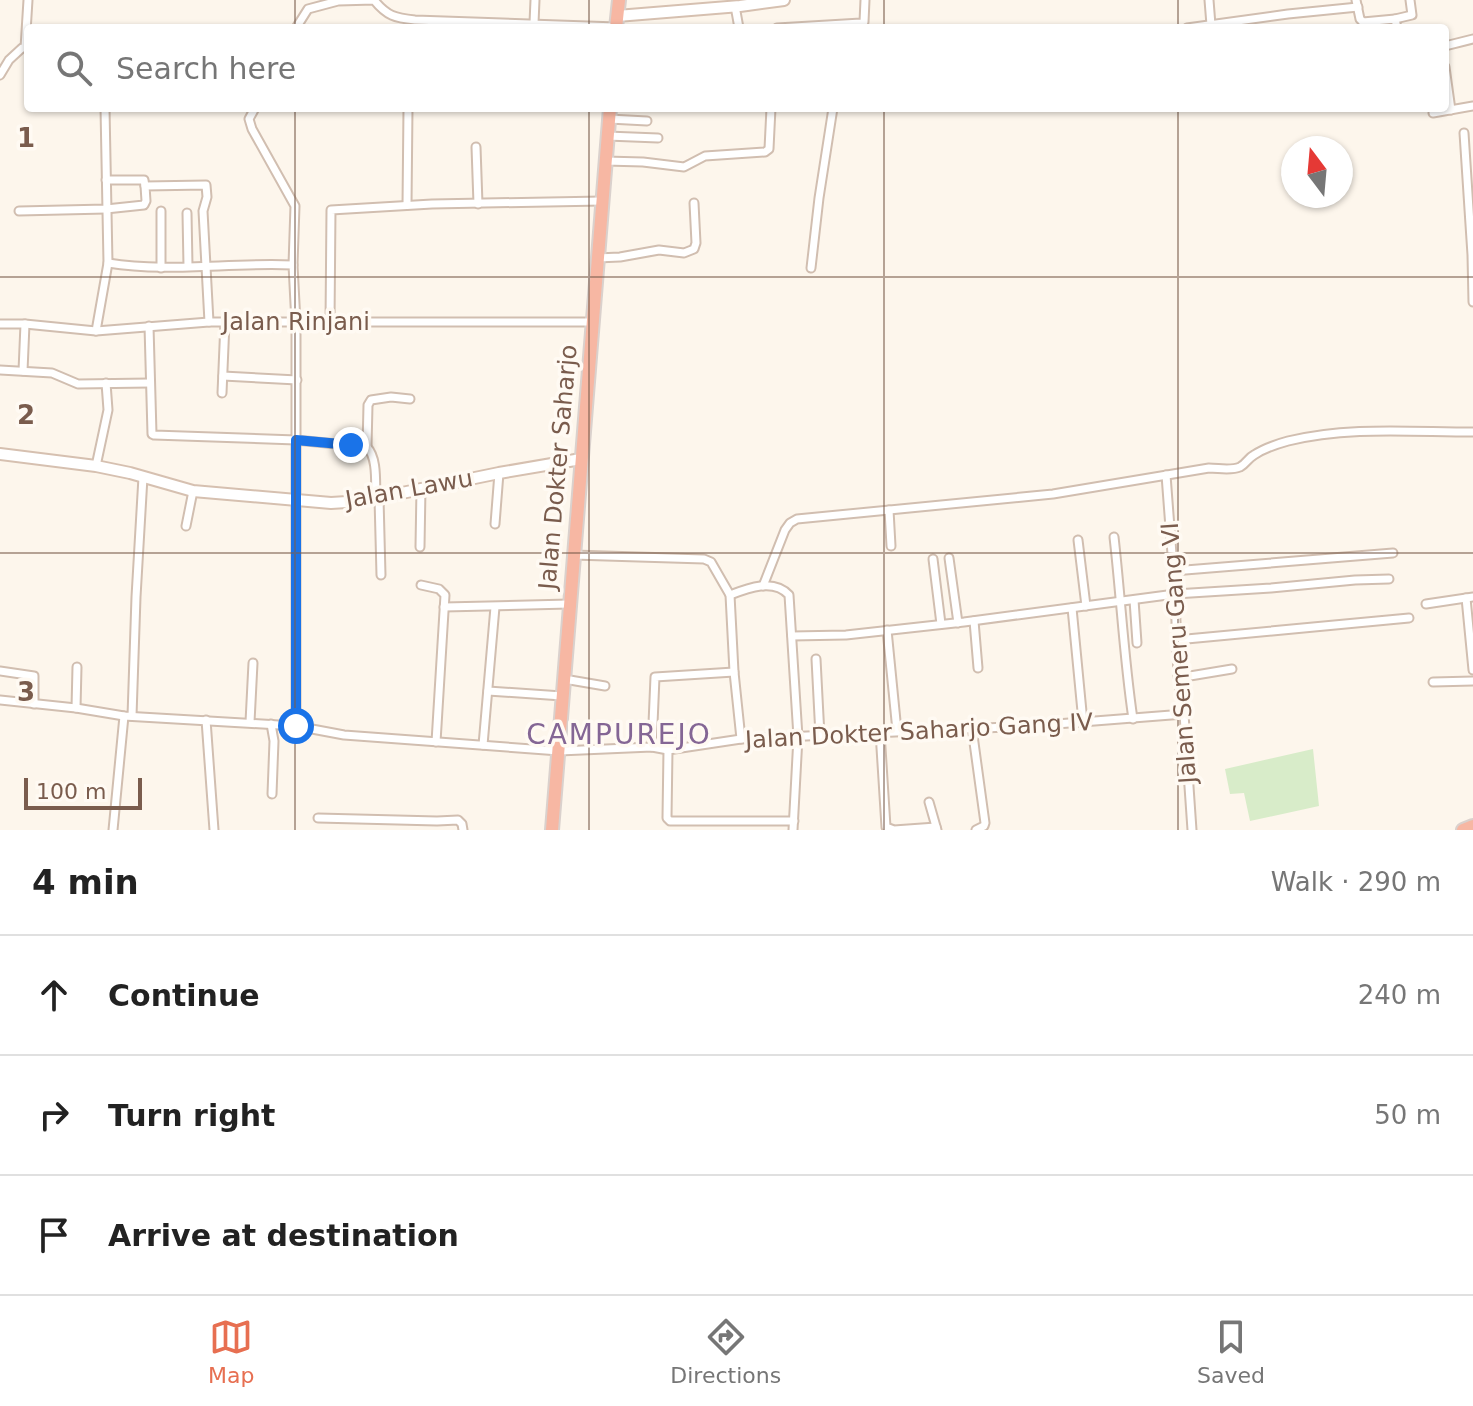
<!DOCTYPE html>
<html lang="en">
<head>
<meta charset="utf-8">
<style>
	body { margin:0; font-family:"DejaVu Sans",sans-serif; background:#f2f2f2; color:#222 }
	.compass { position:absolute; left:1281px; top:136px; width:72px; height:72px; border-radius:50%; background:#fff; box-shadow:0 2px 6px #0004; rotate:344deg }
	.scale { position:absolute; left:24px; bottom:20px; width:118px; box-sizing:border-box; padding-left:8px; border:4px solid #7a5c4d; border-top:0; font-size:22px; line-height:28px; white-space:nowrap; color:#7a5c4d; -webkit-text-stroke:6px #fffaf3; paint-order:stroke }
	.stop { position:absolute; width:24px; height:24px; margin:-18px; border:6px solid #1a73e8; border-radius:50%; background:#fff }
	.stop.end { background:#1a73e8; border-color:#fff; box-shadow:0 2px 8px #0008 }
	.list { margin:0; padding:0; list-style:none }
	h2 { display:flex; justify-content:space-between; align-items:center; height:104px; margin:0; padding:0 32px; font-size:34px }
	h2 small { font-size:26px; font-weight:400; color:#767676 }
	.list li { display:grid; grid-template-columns:52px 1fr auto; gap:24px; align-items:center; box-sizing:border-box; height:120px; padding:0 32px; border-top:2px solid #e0e0e0 }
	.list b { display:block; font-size:30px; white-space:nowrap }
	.list em { font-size:26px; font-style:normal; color:#767676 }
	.icon { flex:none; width:44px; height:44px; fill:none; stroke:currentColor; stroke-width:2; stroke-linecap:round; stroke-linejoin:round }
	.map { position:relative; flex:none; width:1473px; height:830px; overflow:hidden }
	.search { position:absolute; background:#fff; box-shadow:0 2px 6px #0004; left:24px; right:24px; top:24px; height:88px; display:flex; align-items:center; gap:20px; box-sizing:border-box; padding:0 28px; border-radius:8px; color:#767676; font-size:30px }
	.sheet { height:464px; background:#fff }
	nav { display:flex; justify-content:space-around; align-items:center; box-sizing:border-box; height:112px; border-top:2px solid #e0e0e0; background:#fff; font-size:22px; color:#767676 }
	nav a { display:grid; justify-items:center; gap:4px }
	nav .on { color:#e76f51 }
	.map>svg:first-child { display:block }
	.green { fill:#d8ecc9 }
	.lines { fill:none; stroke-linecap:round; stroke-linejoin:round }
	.street-casing { stroke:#d1beb0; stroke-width:11 }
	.secondary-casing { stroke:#d6c0b0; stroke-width:14 }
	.highway-casing { stroke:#dad1cd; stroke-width:16 }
	.street { stroke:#fff; stroke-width:7 }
	.secondary { stroke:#fff; stroke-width:10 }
	.highway { stroke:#f7b7a3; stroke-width:12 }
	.route { stroke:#1a73e8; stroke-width:10 }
	.grid { fill:none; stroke:#7a5c4d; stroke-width:2; stroke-opacity:0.55 }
	.labels { text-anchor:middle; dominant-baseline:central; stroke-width:7; stroke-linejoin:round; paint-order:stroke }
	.street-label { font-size:24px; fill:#7a5c4d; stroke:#fffaf3 }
	.quarter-label { font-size:28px; letter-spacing:2px; fill:#846695; stroke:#fffaf3 }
	.grid-label { font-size:26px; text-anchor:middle; font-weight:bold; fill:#7a5c4d; stroke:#fffaf3; stroke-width:7; stroke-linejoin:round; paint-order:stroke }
</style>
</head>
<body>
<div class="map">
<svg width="1473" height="830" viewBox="0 0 1473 830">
	<rect width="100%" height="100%" fill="#fdf6ec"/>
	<polygon class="green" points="1313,749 1319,806 1250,821 1244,793 1230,794 1225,769"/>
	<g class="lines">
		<g class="street-casing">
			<g id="street">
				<polyline points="1209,0 1211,25"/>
				<polyline points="1356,0 1360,19 1363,22 1364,28"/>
				<polyline points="735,6 739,28"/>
				<polyline points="1395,19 1412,15 1410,0"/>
				<polyline points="1363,22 1395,19 1397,28"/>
				<polyline points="534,23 535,0"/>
				<path d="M296,28L308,9L338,1L374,0C387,16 395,18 415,20L617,27"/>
				<polyline points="777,28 861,23 864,22 865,0"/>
				<polyline points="1187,28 1288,14 1358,7"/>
				<polyline points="1445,46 1473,39"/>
				<polyline points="1445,67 1451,110"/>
				<polyline points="0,75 9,60 22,48 25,48 28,0"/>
				<polyline points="255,108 249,119 252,129 295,206 293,265"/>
				<polyline points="1433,113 1473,106"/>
				<polyline points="609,119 647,121"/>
				<polyline points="1464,133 1472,255 1473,302"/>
				<polyline points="607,136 658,138"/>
				<polyline points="476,147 478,204"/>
				<polyline points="605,161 643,162 684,167 705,156 765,152 769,149 771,108"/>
				<polyline points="106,180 144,180 145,186"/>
				<polyline points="407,205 408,108"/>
				<polyline points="19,211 106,209 144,205 146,201 145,186 206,185 207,197 203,211 209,322"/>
				<polyline points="187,213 188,266"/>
				<polyline points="597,258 620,257 659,250 684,253 694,249 696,243 694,203"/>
				<path d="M108,263C169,273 231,262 293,265L296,323V440L154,435L152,434L149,326"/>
				<polyline points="161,268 161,211"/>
				<polyline points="811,268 819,198 833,108"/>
				<polyline points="330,322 331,210 432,204 602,201"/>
				<polyline points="0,324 25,324 96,331 209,322 592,322"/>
				<polyline points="96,331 108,263 105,108"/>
				<polyline points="0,370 52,373 78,384 150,383"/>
				<polyline points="23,371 25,324"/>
				<polyline points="223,376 297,380"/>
				<polyline points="222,393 225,322"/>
				<path d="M367,447C378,459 375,483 376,499"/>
				<polyline points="96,466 108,410 106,383"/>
				<polyline points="1166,475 1175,594 1178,678 1184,714 1192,830"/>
				<polyline points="379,498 381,575"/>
				<polyline points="889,510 891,546"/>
				<polyline points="495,524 499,473"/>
				<polyline points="186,526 193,491"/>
				<path d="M1114,537C1121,598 1124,659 1133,719"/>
				<polyline points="1078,540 1086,606"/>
				<polyline points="420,547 421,488"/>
				<polyline points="573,555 704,559 711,562 730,595 734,672 741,739"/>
				<polyline points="949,558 958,623"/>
				<polyline points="933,559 941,624"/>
				<polyline points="1173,571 1393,553"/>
				<polyline points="421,585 439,589 445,595 436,742"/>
				<path d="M763,586L785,530L790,523L797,519L1053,494L1209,468C1219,468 1230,471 1240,467C1246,464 1248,458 1254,455C1263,449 1277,444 1288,441C1348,426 1412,432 1473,432"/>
				<path d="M730,595C748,588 774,578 789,595L798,737L793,830"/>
				<polyline points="1466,598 1473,670"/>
				<polyline points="1134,600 1137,643"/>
				<polyline points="1426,604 1473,597"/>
				<polyline points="444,607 569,604"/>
				<polyline points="1072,608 1083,722"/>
				<polyline points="974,621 978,668"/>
				<polyline points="887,630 897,731"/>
				<polyline points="792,636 846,635 964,622 1175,594 1271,588 1355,580 1389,579"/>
				<polyline points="1176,640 1409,618"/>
				<polyline points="816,659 820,736"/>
				<polyline points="0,671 34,676 34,704"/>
				<polyline points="1178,678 1232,669"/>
				<polyline points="564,679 605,686"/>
				<polyline points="1433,682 1473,681"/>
				<polyline points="488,691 562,696"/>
				<polyline points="0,700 76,708 124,716 296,726 344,735 559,751 652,747 668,750 741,739 1031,726 1184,714"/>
				<polyline points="76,708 77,667"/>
				<polyline points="132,716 136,597 143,477"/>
				<polyline points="206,720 214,830"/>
				<polyline points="250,722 253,663"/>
				<polyline points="271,724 274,741 272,794"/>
				<polyline points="296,726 296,440 367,447 368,405 371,400 391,397 410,399"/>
				<polyline points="972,728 985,823 984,826 976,830"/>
				<polyline points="880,732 886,827 894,830 936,827"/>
				<polyline points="483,745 495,607"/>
				<polyline points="652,747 655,677 734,672"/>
				<polyline points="668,750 667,818 670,821 794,821"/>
				<polyline points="929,802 937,830"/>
				<polyline points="318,818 437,821 458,820 462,824 463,830"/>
				<polyline points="113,830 124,716"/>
			</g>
		</g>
		<g class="secondary-casing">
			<g id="secondary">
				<polyline points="617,16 740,6 784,0"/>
				<polyline points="0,454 96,466 130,473 193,491 331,503 363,501 499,473 581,459"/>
			</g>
		</g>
		<g class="highway-casing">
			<g id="highway">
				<polyline points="616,28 619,0"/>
				<polyline points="552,830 610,108"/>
				<polyline points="1463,830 1473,826"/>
			</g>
		</g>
		<use href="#street" class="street"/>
		<use href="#secondary" class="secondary"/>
		<use href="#highway" class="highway"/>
	</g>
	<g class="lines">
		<polyline class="route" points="296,726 296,440 351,445"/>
	</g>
	<path class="grid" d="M295,0V28M589,0V28M884,0V28M1178,0V28M295,108V830M589,108V830M884,108V830M1178,108V830M0,277H1473M0,553H1473"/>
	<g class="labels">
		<g class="street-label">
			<text x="296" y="322">Jalan Rinjani</text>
			<text transform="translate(558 467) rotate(-85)">Jalan Dokter Saharjo</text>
			<text transform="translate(409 489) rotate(-10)">Jalan Lawu</text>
			<text transform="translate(1179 653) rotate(-94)">Jalan Semeru Gang VI</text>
			<text transform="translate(919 731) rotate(-3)">Jalan Dokter Saharjo Gang IV</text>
		</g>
		<g class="quarter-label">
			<text x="619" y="734">CAMPUREJO</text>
		</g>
	</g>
	<g class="grid-label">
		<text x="26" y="147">1</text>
		<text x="26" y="424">2</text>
		<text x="26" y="701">3</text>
	</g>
</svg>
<svg class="compass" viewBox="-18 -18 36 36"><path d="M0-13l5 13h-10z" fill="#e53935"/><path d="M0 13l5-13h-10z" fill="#767676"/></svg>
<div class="scale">100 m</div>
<div class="stop" style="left:296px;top:726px"></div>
<div class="stop end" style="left:351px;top:445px"></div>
<div class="search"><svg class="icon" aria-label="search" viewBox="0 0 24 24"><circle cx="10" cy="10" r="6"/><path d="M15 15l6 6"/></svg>Search here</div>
</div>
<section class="sheet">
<h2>4 min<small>Walk · 290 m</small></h2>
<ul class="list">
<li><svg class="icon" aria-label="ahead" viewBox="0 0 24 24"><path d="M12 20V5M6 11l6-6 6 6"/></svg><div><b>Continue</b></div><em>240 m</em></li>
<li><svg class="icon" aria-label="right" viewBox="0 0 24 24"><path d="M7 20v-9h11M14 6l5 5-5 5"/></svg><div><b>Turn right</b></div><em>50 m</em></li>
<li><svg class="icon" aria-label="arrive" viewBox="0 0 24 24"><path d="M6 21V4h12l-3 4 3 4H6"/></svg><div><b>Arrive at destination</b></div></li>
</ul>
</section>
<nav>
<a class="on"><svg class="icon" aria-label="map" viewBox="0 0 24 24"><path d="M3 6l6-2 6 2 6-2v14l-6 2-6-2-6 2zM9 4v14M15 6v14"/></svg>Map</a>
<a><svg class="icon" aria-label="directions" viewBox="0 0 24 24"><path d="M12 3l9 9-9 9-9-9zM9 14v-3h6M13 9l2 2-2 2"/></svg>Directions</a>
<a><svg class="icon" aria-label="saved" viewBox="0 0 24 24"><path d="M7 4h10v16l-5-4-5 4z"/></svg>Saved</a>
</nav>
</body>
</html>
